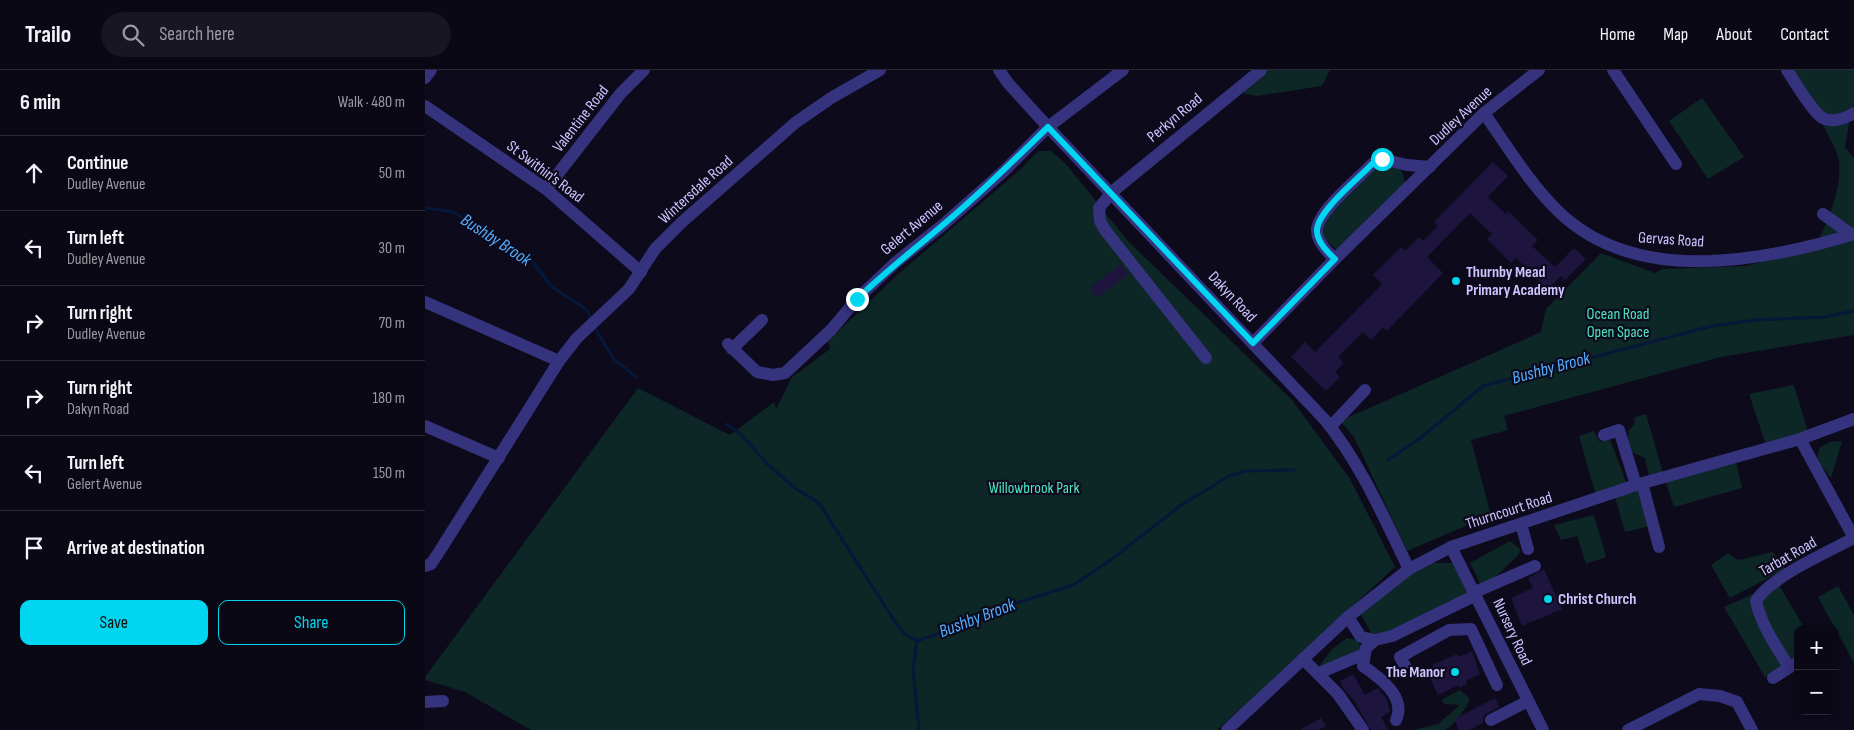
<!DOCTYPE html>
<html lang="en">
<head>
<meta charset="utf-8">
<style>
	body { margin:0; font-family:"Sofia Sans Condensed",sans-serif; background:#181622; color:#f1f3f6 }
	.controls { position:absolute; right:15px; bottom:15px; display:grid; overflow:hidden; border-radius:10px; box-shadow:0 2px 12px #0003 }
	.controls button { width:45px; height:45px; display:grid; place-items:center; padding:0; border:0; border-bottom:1px solid #2a2934; background:#0a0815; color:#f1f3f6; font:25px sans-serif }
	.stop { position:absolute; width:15px; height:15px; margin:-11px; border:4px solid #00d6f0; border-radius:50%; background:#fff }
	.stop.end { background:#00d6f0; border-color:#fff; box-shadow:0 1px 5px #0008 }
	.list { margin:0; padding:0; list-style:none }
	h2 { display:flex; justify-content:space-between; align-items:center; height:65px; margin:0; padding:0 20px; font-size:21px }
	h2 small { font-size:16px; font-weight:400; color:#999aa0 }
	.list li { display:grid; grid-template-columns:32px 1fr auto; gap:15px; align-items:center; box-sizing:border-box; height:75px; padding:0 20px; border-top:1px solid #2a2934 }
	.list b { display:block; font-size:19px; white-space:nowrap }
	.list p { margin:0; font-size:16px; white-space:nowrap; color:#999aa0 }
	.list em { font-size:16px; font-style:normal; color:#999aa0 }
	.actions { display:flex; gap:10px; padding:15px 20px }
	.actions a { flex:1; padding:11px 0; border:1px solid #00d6f0; border-radius:10px; text-align:center; font-size:18px; color:#00d6f0 }
	.actions .main { background:#00d6f0; color:#111 }
	.icon { flex:none; width:28px; height:28px; fill:none; stroke:currentColor; stroke-width:2; stroke-linecap:round; stroke-linejoin:round }
	.map { position:relative; flex:none; width:1429px; height:660px; overflow:hidden }
	header { display:flex; align-items:center; gap:30px; box-sizing:border-box; height:70px; padding:0 25px; background:#0a0815; border-bottom:1px solid #2a2934 }
	header strong { font-size:24px }
	nav { display:flex; gap:28px; margin-inline-start:auto; font-size:18px }
	.search { width:350px; height:45px; background:#181622; display:flex; align-items:center; gap:12px; box-sizing:border-box; padding:0 18px; border-radius:28px; color:#999aa0; font-size:19px }
	main { display:flex }
	aside { flex:1; background:#0a0815 }
	.map>svg:first-child { display:block }
	.green { fill:#0d2626 }
	.lines { fill:none; stroke-linecap:round; stroke-linejoin:round }
	.stream { stroke:#061839; stroke-width:3 }
	.building { fill:#1e153e }
	.minor { stroke:#35327e; stroke-width:12 }
	.route { stroke:#00d6f0; stroke-width:6 }
	.poi-dot { fill:#00d6f0; stroke:#0d0a1c; stroke-width:2 }
	.labels { text-anchor:middle; dominant-baseline:central; stroke-width:4.5; stroke-linejoin:round; paint-order:stroke }
	.street-label { font-size:16px; fill:#ccc5ff; stroke:#0d0a1c }
	.poi-label { font-size:16px; font-weight:bold; fill:#ccc5ff; stroke:#0d0a1c; text-anchor:start }
	.park-label { font-size:16px; fill:#4be5c0; stroke:#0d0a1c }
	.water-label { font-size:18px; font-style:italic; fill:#53aeff; stroke:#0d0a1c }
</style>
</head>
<body>
<header>
<strong>Trailo</strong>
<div class="search"><svg class="icon" aria-label="search" viewBox="0 0 24 24"><circle cx="10" cy="10" r="6"/><path d="M15 15l6 6"/></svg>Search here</div>
<nav><a>Home</a><a>Map</a><a>About</a><a>Contact</a></nav>
</header>
<main>
<aside>
<h2>6 min<small>Walk · 480 m</small></h2>
<ul class="list">
<li><svg class="icon" aria-label="ahead" viewBox="0 0 24 24"><path d="M12 20V5M6 11l6-6 6 6"/></svg><div><b>Continue</b><p>Dudley Avenue</p></div><em>50 m</em></li>
<li><svg class="icon" aria-label="left" viewBox="0 0 24 24"><path d="M17 20v-9H6M10 6l-5 5 5 5"/></svg><div><b>Turn left</b><p>Dudley Avenue</p></div><em>30 m</em></li>
<li><svg class="icon" aria-label="right" viewBox="0 0 24 24"><path d="M7 20v-9h11M14 6l5 5-5 5"/></svg><div><b>Turn right</b><p>Dudley Avenue</p></div><em>70 m</em></li>
<li><svg class="icon" aria-label="right" viewBox="0 0 24 24"><path d="M7 20v-9h11M14 6l5 5-5 5"/></svg><div><b>Turn right</b><p>Dakyn Road</p></div><em>180 m</em></li>
<li><svg class="icon" aria-label="left" viewBox="0 0 24 24"><path d="M17 20v-9H6M10 6l-5 5 5 5"/></svg><div><b>Turn left</b><p>Gelert Avenue</p></div><em>150 m</em></li>
<li><svg class="icon" aria-label="arrive" viewBox="0 0 24 24"><path d="M6 21V4h12l-3 4 3 4H6"/></svg><div><b>Arrive at destination</b></div></li>
</ul>
<div class="actions"><a class="main">Save</a><a>Share</a></div>
</aside>
<div class="map">
<svg width="1429" height="660" viewBox="0 0 1429 660">
	<rect width="100%" height="100%" fill="#0d0a1c"/>
	<g class="green">
		<polygon points="842,0 905,0 897,16 832,26 811,22"/>
		<polygon points="1368,0 1429,0 1429,36 1412,46 1395,41"/>
		<polygon points="1277,28 1319,87 1283,109 1244,51"/>
		<path d="M1395,46L1425,47L1420,77L1429,88V265L1296,287L1079,346L1083,360L1046,370L1066,445L982,481L929,367L915,351L1116,262L1121,239L1176,183L1230,203L1237,199L1320,196L1393,179L1392,175C1403,149 1422,109 1411,81C1406,69 1398,59 1395,46Z"/>
		<polygon points="613,81 626,81 641,94 703,171 867,330 925,409 970,497 849,608 816,642 813,641 792,660 106,660 40,622 0,610 0,607 213,318 305,365 349,332 351,339 367,307 405,279 403,271 471,206 597,98"/>
		<polygon points="958,94 974,98 978,104 981,118 916,183 901,170 898,164 900,148 951,97"/>
		<polygon points="1369,315 1384,365 1342,378 1324,324"/>
		<polygon points="1221,344 1239,407 1310,387 1317,418 1249,437 1239,407 1225,411 1220,388 1201,380 1204,360 1209,355 1210,347"/>
		<polygon points="1169,361 1174,371 1185,370 1203,417 1211,415 1224,456 1200,462 1189,423 1172,429 1154,366"/>
		<polygon points="1417,371 1406,408 1392,390 1394,378 1405,372"/>
		<polygon points="1169,445 1181,487 1161,494 1152,466 1136,470 1129,455"/>
		<polygon points="1085,471 1095,479 1094,484 1058,519 1045,493"/>
		<polygon points="1348,482 1360,499 1305,528 1286,495 1303,483 1313,490"/>
		<polygon points="996,493 1035,493 1051,525 950,570 934,541"/>
		<polygon points="1353,513 1380,559 1373,559 1373,591 1340,607 1299,537"/>
		<polygon points="1413,516 1429,545 1429,593 1393,527"/>
		<polygon points="922,568 932,570 936,578 897,602 895,595 907,579"/>
		<path d="M1035,620L1045,629C1041,638 1030,655 1020,660C1012,660 997,660 988,660L1013,654L1035,635L1020,634L1016,630Z"/>
	</g>
	<g class="lines">
		<g class="stream">
			<polyline points="0,138 29,142 89,182 105,188 127,217 162,240 167,251"/>
			<polyline points="169,257 189,289 211,307"/>
			<polyline points="301,354 315,363 342,394 370,418 394,433 472,555 480,564 492,571 564,546 579,537 648,515 683,492 755,436 804,406 821,401 869,400"/>
			<polyline points="963,390 998,366 1058,316 1287,256 1331,250 1400,247 1429,241"/>
			<polyline points="492,571 488,599 494,660"/>
		</g>
	</g>
	<g class="building">
		<polygon points="1068,92 1083,106 1063,127 1081,144 1083,141 1113,170 1107,176 1130,197 1149,178 1161,189 1140,210 1136,206 1114,228 1107,221 1116,213 1091,188 1086,193 1062,169 1067,164 1045,143 1002,187 1018,203 962,261 958,257 946,270 938,262 913,287 919,293 910,302 915,307 901,321 866,287 880,272 890,282 957,214 948,205 976,177 980,181 994,167 998,171 1013,156 1009,152"/>
		<polygon points="696,194 704,204 671,228 664,218"/>
		<polygon points="1119,499 1137,539 1097,556 1086,528 1108,518 1103,508"/>
		<polygon points="1047,581 1055,604 1041,611 1042,614 1035,618 1034,615 1013,625 1005,608 1012,605 1007,595 1032,584 1034,587"/>
		<polygon points="928,604 940,625 953,618 962,630 965,642 956,647 963,660 946,660 930,632 919,619 915,611"/>
		<polygon points="1070,628 1074,637 1059,645 1058,653 1044,660 1034,660 1029,649"/>
		<polygon points="896,648 901,656 894,660 875,660"/>
	</g>
	<g class="lines">
		<g class="minor">
			<path d="M574,0L583,13L623,57L900,350C936,394 959,448 984,499"/>
			<polyline points="1188,0 1251,94"/>
			<path d="M1362,0C1369,11 1386,39 1395,46C1404,54 1420,49 1429,43"/>
			<polyline points="0,8 6,0"/>
			<polyline points="0,36 121,119 216,202"/>
			<path d="M1059,43C1082,76 1105,114 1134,142C1211,216 1337,192 1429,164"/>
			<polyline points="121,119 196,23 219,0"/>
			<polyline points="1398,144 1426,164"/>
			<path d="M910,189C902,182 891,170 892,159C894,140 933,109 947,94L957,89L982,95L1005,97"/>
			<polyline points="0,232 134,291"/>
			<polyline points="828,273 910,189 1059,43 1114,0"/>
			<polyline points="303,274 332,302 348,305 360,303 406,260 432,229 470,193 519,154 579,101 623,57 698,0"/>
			<polyline points="307,279 337,250"/>
			<polyline points="781,288 680,160 675,151 674,138 687,122 836,0"/>
			<polyline points="0,356 74,388"/>
			<polyline points="906,356 940,320"/>
			<polyline points="1179,365 1194,360 1211,415"/>
			<polyline points="1375,369 1429,468"/>
			<polyline points="1217,413 1234,477"/>
			<polyline points="1096,454 1103,479"/>
			<polyline points="1026,477 1118,660"/>
			<polyline points="0,496 6,494 14,482 134,291 152,268 204,219 230,179 257,152 370,53 406,28 455,0"/>
			<polyline points="1050,522 1110,496"/>
			<polyline points="923,547 936,567 950,570 967,566 1051,525"/>
			<path d="M950,570L941,578L938,596C954,607 982,627 971,650"/>
			<polyline points="878,589 913,624 938,660"/>
			<path d="M1364,597C1351,576 1336,555 1331,531C1345,507 1403,482 1429,468"/>
			<polyline points="983,601 975,587 1024,560 1046,559 1072,615"/>
			<polyline points="894,603 939,584"/>
			<polyline points="1348,608 1373,592"/>
			<polyline points="0,632 18,631"/>
			<polyline points="1066,650 1103,631"/>
			<polyline points="802,660 923,547 984,499 1026,477 1211,415 1375,369 1429,349"/>
			<polyline points="1203,660 1274,624 1295,626 1312,632 1327,660"/>
		</g>
	</g>
	<g class="lines">
		<path class="route" d="M432,229C460,202 490,179 519,154C556,123 589,90 623,57L828,273L910,189C902,182 891,170 892,159C894,140 933,109 947,94L957,89"/>
	</g>
	<g class="poi-dot">
		<circle cx="1031" cy="211" r="5"/>
		<circle cx="1123" cy="529" r="5"/>
		<circle cx="1030" cy="602" r="5"/>
	</g>
	<g class="labels">
		<g class="street-label">
			<text transform="translate(1036 46) rotate(-43)">Dudley Avenue</text>
			<text transform="translate(750 48) rotate(-40)">Perkyn Road</text>
			<text transform="translate(156 49) rotate(-52)">Valentine Road</text>
			<text transform="translate(120 102) rotate(37)">St Swithin's Road</text>
			<text transform="translate(271 120) rotate(-42)">Wintersdale Road</text>
			<text transform="translate(487 158) rotate(-40)">Gelert Avenue</text>
			<text transform="translate(1246 170) rotate(4)">Gervas Road</text>
			<text transform="translate(807 227) rotate(47)">Dakyn Road</text>
			<text transform="translate(1084 441) rotate(-18)">Thurncourt Road</text>
			<text transform="translate(1363 487) rotate(-30)">Tarbat Road</text>
			<text transform="translate(1087 562) rotate(65)">Nursery Road</text>
		</g>
		<g class="poi-label">
			<text x="1041" y="202">Thurnby Mead<tspan x="1041" dy="18">Primary Academy</tspan></text>
			<text x="1133" y="529">Christ Church</text>
			<text x="1020" y="602" text-anchor="end">The Manor</text>
		</g>
		<g class="park-label">
			<text x="1193" y="244">Ocean Road<tspan x="1193" dy="18">Open Space</tspan></text>
			<text x="609" y="418">Willowbrook Park</text>
		</g>
		<g class="water-label">
			<text transform="translate(71 170) rotate(33)">Bushby Brook</text>
			<text transform="translate(1126 298) rotate(-15)">Bushby Brook</text>
			<text transform="translate(552 548) rotate(-21)">Bushby Brook</text>
		</g>
	</g>
</svg>
<div class="controls">
<button>+</button>
<button>−</button>
</div>
<div class="stop" style="left:957px;top:89px"></div>
<div class="stop end" style="left:432px;top:229px"></div>
</div>
</main>
</body>
</html>
